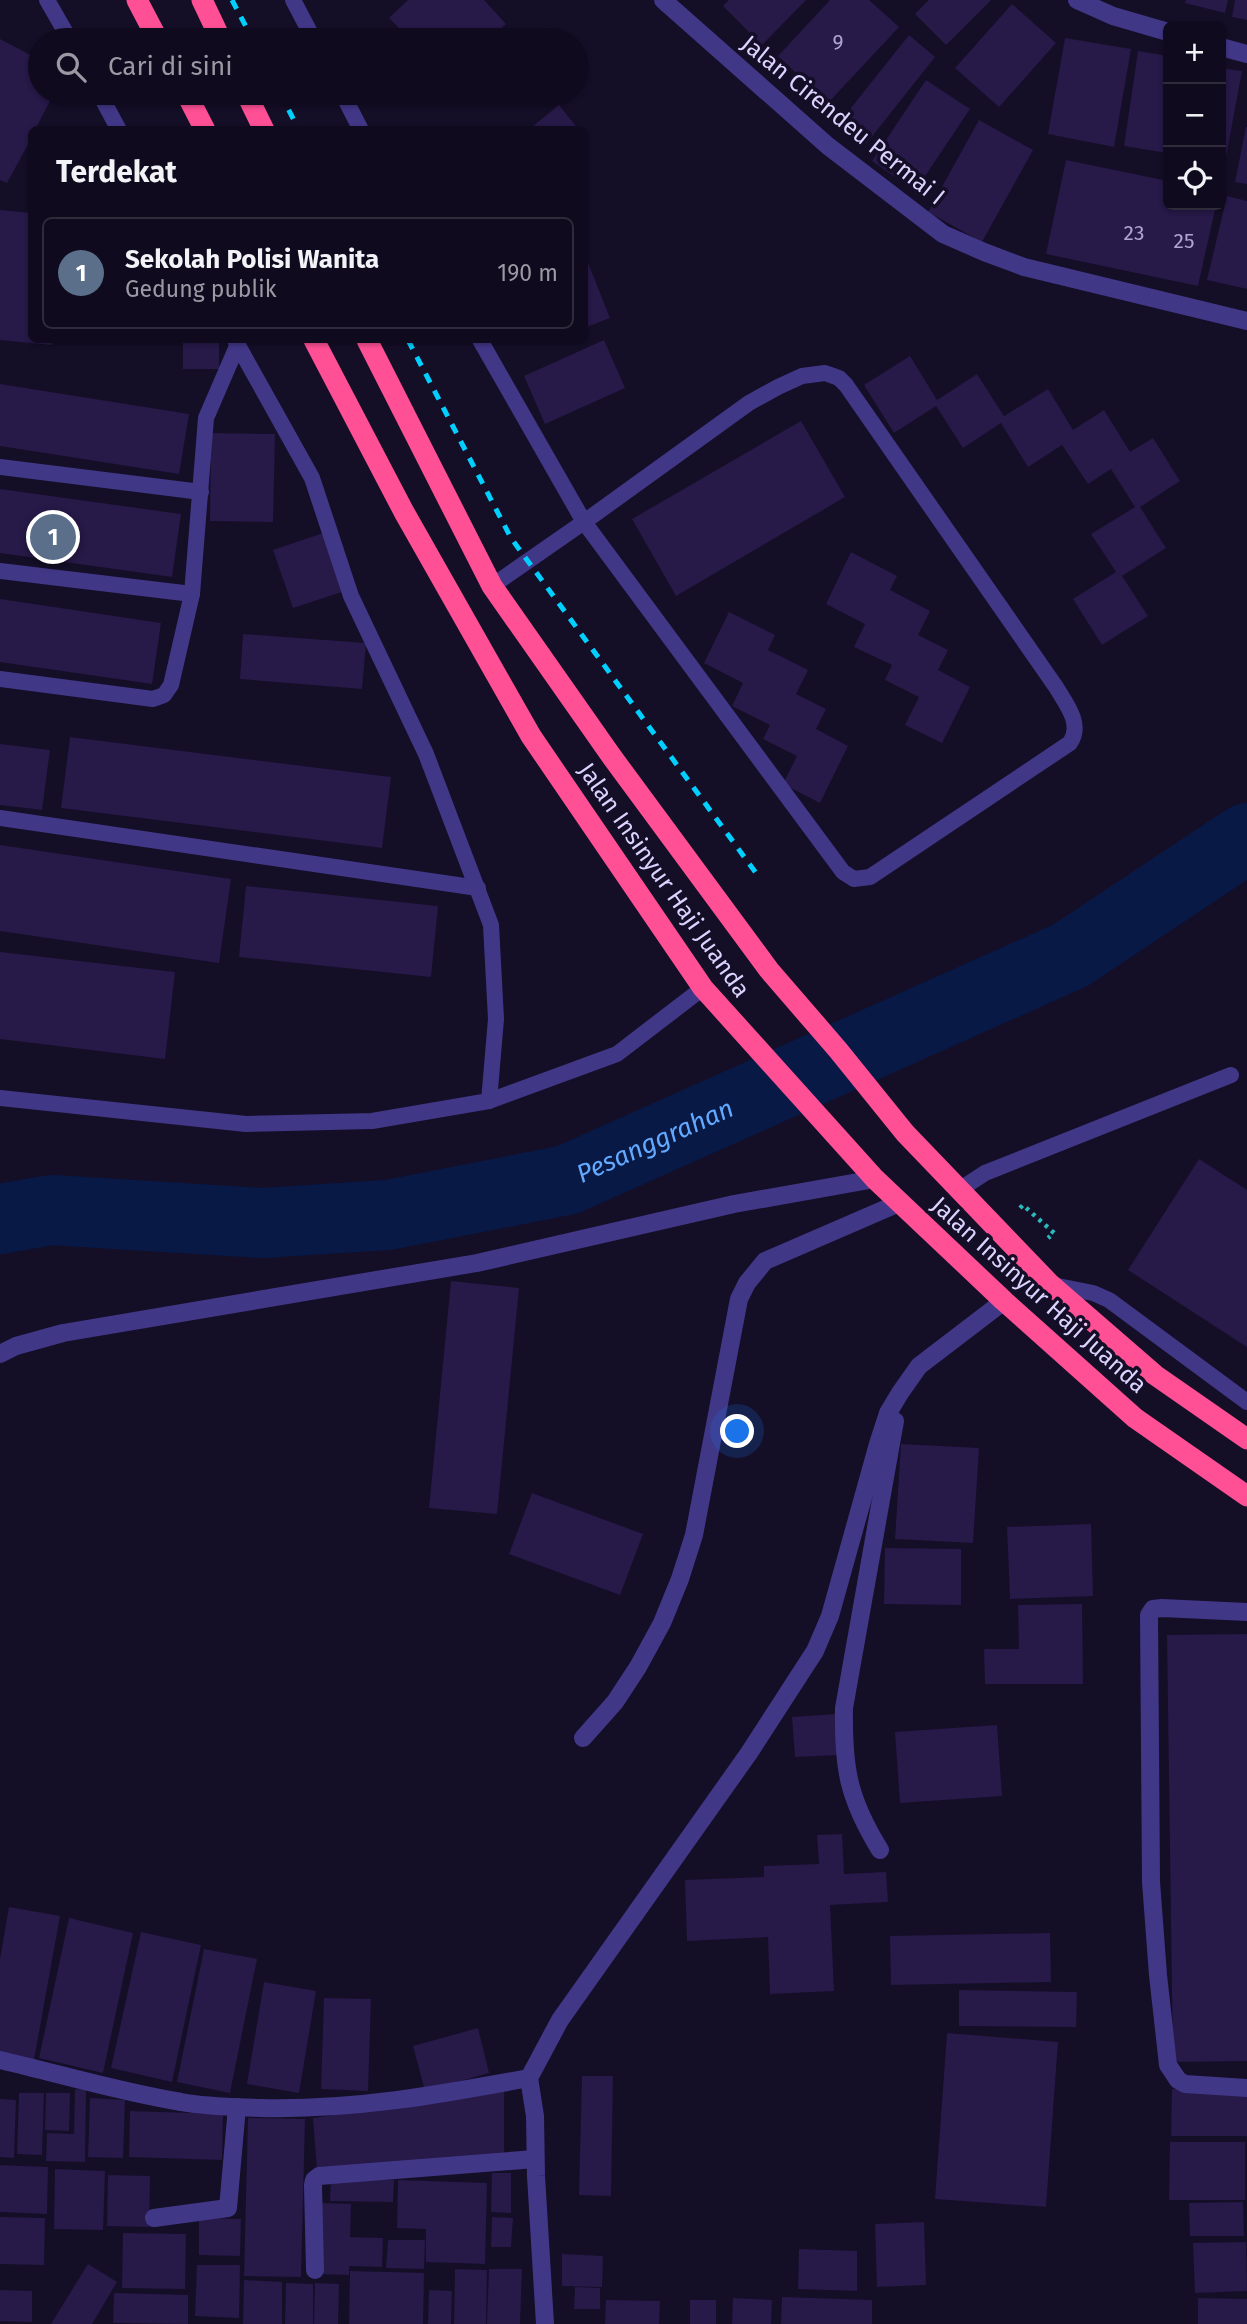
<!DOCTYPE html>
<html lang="id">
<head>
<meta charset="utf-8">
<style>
	body { margin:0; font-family:"Fira Sans",sans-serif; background:#1d182a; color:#f1f3f6 }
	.controls { position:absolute; right:21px; top:21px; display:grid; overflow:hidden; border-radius:10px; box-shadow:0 2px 5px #0004 }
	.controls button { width:63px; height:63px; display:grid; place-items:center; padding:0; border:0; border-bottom:2px solid #2f2b3b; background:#0f0a1d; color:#f1f3f6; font:35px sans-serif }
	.you { position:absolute; left:738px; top:1432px; width:24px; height:24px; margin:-18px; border:5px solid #fff; border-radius:50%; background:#1a73e8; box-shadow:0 0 0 10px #1a73e833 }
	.badge { display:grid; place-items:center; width:46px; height:46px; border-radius:50%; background:#d93025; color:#fff; font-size:23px; font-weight:700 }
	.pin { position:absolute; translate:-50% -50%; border:4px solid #fff; box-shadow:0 2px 7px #0006 }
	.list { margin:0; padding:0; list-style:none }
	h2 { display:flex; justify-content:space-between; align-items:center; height:91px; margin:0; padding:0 28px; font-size:30px }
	h2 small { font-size:23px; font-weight:400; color:#9b9aa4 }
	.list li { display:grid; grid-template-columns:46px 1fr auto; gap:21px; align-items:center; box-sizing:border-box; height:112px; margin:0 14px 14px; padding:0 14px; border:2px solid #2f2b3b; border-radius:10px }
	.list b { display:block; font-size:26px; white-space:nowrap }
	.list p { margin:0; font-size:23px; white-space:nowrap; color:#9b9aa4 }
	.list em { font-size:23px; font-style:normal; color:#9b9aa4 }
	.icon { flex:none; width:38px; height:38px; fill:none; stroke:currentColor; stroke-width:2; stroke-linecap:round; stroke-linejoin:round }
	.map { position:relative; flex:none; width:1247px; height:2324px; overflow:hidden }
	.search { position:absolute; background:#0f0a1d; box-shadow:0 2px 5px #0004; left:28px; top:28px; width:560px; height:77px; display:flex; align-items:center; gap:18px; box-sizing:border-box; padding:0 24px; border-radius:38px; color:#9b9aa4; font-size:26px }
	.panel { position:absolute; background:#0f0a1d; box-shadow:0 2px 5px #0004; left:28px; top:126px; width:560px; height:217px; border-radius:10px }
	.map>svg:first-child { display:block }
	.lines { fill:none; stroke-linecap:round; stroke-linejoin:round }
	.river { stroke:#081946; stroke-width:70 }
	.building { fill:#271948 }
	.path { stroke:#2ab9bc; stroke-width:4.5; stroke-dasharray:3.5 5; stroke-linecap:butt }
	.lane { stroke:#413787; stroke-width:16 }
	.street { stroke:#413787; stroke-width:18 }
	.highway { stroke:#ff4f95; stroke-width:21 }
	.rail { stroke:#00d0ff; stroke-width:5; stroke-dasharray:10 9; stroke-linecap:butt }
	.labels { text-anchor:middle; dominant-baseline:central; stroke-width:7; stroke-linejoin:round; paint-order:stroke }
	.number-label { font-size:21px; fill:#afa5d1 }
	.street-label { font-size:24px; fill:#dcd4ff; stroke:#140e27 }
	.water-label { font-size:26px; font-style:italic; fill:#62a9ff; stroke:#140e27 }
</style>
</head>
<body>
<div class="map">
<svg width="1247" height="2324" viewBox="0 0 1247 2324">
	<rect width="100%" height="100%" fill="#140e27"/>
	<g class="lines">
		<path class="river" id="s1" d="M0,1219L51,1210L262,1223L388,1215L567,1180L1071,955L1247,838"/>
	</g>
	<g class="building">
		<polygon points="408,0 484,0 506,24 489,40 411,40 389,18"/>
		<polygon points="729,0 806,0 762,45 723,6"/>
		<polygon points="830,0 869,0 899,27 828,103 778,56"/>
		<polygon points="929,0 991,0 946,45 915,14"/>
		<polygon points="1186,0 1228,0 1225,13 1185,3"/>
		<polygon points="1235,0 1247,0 1247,20 1232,17"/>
		<polygon points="1012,4 1056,43 999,107 955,68"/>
		<polygon points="909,35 935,57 866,144 839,123"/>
		<polygon points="1065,38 1131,49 1114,147 1048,134"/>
		<polygon points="0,39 40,60 40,93 54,93 35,130 32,130 32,137 7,183 0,180"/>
		<polygon points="1138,51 1168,56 1167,153 1124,146"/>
		<polygon points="1221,68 1242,71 1222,179 1221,179"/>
		<polygon points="926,80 970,109 915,191 872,161"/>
		<polygon points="559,105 579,130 528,130"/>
		<polygon points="979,120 1033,150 982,242 928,212"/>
		<polygon points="1246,127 1247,127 1247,184 1235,182"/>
		<polygon points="1066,160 1168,181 1168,205 1216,205 1198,286 1046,254"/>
		<polygon points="1227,196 1247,201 1247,289 1207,280"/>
		<polygon points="0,210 32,213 32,340 52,340 52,345 0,340"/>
		<polygon points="584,253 610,318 584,328"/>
		<rect x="183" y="340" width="36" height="29"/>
		<polygon points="604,340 625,388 545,424 524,376"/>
		<polygon points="910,356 937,400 977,374 1004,416 1048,389 1073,430 1104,410 1130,452 1153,438 1180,481 1140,507 1166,548 1122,576 1148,616 1102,645 1073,599 1116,572 1091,534 1135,507 1111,469 1088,484 1062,445 1028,467 1001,423 963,448 936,406 894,433 864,385"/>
		<polygon points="0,384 189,414 179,474 0,446"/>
		<polygon points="801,421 845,497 676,596 632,519"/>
		<polygon points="211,433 275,434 273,522 210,521"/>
		<polygon points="0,489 181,514 172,577 0,553"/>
		<polygon points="326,532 345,591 293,608 273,550"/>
		<polygon points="851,552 897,576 890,590 930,611 918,635 948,650 938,670 970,687 942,743 905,725 919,697 885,680 892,665 854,647 865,624 826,604"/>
		<polygon points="0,599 161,623 152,684 0,662"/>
		<polygon points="729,612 775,635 768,650 808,670 796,694 826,709 816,729 848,746 820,803 783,784 797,756 763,739 770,725 732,706 743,683 704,663"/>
		<polygon points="243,634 366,643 362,689 240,679"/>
		<polygon points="70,737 391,777 382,848 61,808"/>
		<polygon points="0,744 50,750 42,810 0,805"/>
		<polygon points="0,845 231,879 219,963 0,931"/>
		<polygon points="246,886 438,906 431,977 239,957"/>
		<polygon points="0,952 175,972 165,1059 0,1039"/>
		<polygon points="1199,1159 1247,1190 1247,1347 1128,1270"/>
		<polygon points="451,1281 519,1288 497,1514 429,1508"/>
		<polygon points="901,1444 979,1448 973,1543 895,1539"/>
		<polygon points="532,1493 643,1534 620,1595 509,1554"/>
		<polygon points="1091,1524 1093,1596 1010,1599 1007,1527"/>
		<polygon points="885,1548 961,1549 961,1605 884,1604"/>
		<polygon points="1082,1604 1083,1684 985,1684 984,1649 1019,1649 1018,1605"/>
		<polygon points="1247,1634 1247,2061 1173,2062 1167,1635"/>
		<polygon points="836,1714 838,1755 795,1757 792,1717"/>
		<polygon points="997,1725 1002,1796 900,1803 895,1732"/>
		<polygon points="842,1834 844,1874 886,1872 888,1902 830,1905 834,1991 770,1994 768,1937 687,1941 685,1880 764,1877 764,1866 819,1864 817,1835"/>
		<polygon points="9,1907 60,1916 34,2060 0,2054 0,1959"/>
		<polygon points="69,1918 133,1933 103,2073 39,2058"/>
		<polygon points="141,1932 201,1945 172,2082 111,2068"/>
		<polygon points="1050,1933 1051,1982 891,1985 890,1936"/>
		<polygon points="204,1949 257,1959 230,2093 177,2082"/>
		<polygon points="264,1982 316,1991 299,2093 247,2084"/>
		<polygon points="959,1990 1077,1992 1076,2027 959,2026"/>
		<polygon points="324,1998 371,1999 368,2091 321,2089"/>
		<polygon points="478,2028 489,2073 425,2091 413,2046"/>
		<polygon points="947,2033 1058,2042 1046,2207 935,2199"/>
		<polygon points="582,2076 613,2076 611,2196 579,2195"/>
		<polygon points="75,2089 86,2090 85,2162 46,2161 47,2133 74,2134"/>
		<polygon points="1172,2089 1247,2090 1247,2136 1171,2136"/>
		<polygon points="504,2091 504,2156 317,2170 313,2118"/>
		<polygon points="19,2093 44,2093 42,2155 17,2154"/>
		<polygon points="46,2093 70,2093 69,2131 45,2130"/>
		<polygon points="90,2098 125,2100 123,2158 88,2157"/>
		<polygon points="0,2099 16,2100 14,2158 0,2157"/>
		<polygon points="130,2111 223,2114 222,2160 129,2157"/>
		<polygon points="248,2118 305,2119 301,2277 244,2276"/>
		<polygon points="1170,2142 1245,2142 1245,2200 1169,2200"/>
		<polygon points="0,2165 48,2167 47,2214 0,2212"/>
		<polygon points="55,2169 105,2171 103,2230 54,2229"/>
		<polygon points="492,2173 511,2173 511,2213 491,2212"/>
		<polygon points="108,2175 150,2176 149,2227 107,2226"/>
		<polygon points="331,2179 394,2180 393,2202 330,2201"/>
		<polygon points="398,2180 487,2183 485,2264 426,2262 426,2229 397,2228"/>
		<polygon points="1243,2202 1244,2236 1190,2236 1189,2203"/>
		<polygon points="321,2203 351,2204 350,2237 383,2238 382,2267 349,2266 349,2275 319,2274"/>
		<polygon points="0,2217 45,2218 44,2265 0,2264"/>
		<polygon points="492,2217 513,2218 511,2247 491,2247"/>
		<polygon points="199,2218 241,2219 240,2256 199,2255"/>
		<polygon points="924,2222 926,2285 877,2287 875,2224"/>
		<polygon points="123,2233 186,2234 185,2289 122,2288"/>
		<polygon points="388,2240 425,2240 424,2269 386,2268"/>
		<polygon points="1246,2242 1247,2291 1195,2293 1193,2243"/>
		<polygon points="799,2249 857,2251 857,2291 798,2289"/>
		<polygon points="562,2254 603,2256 602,2287 562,2286"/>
		<polygon points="88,2264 117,2282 92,2324 51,2324"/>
		<polygon points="197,2265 240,2265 239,2318 195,2316"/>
		<polygon points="455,2269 487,2270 486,2324 454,2324"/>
		<polygon points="489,2269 522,2269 520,2324 487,2324"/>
		<polygon points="350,2271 424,2273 423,2324 349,2324"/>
		<polygon points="244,2280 282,2282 282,2324 243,2324"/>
		<polygon points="286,2283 313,2284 313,2324 285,2324"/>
		<polygon points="315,2283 339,2284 338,2324 314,2324"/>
		<polygon points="575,2287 600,2288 600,2309 574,2309"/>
		<polygon points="0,2290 32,2291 32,2322 0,2321"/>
		<polygon points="429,2290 452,2291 451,2324 428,2324"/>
		<polygon points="114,2293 188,2295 188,2324 113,2323"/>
		<polygon points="782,2297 872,2300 872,2324 781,2324"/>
		<polygon points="733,2298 772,2300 771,2324 732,2324"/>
		<polygon points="1198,2298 1247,2299 1247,2324 1198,2324"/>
		<polygon points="606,2300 660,2301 659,2324 605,2324"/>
		<rect x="690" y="2300" width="26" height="24"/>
	</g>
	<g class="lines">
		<polyline class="path" points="1020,1208 1023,1205 1054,1233 1048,1238"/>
		<g class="lane">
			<polyline points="47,0 70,40"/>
			<polyline points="293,0 314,40"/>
			<polyline points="99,93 119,130"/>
			<polyline points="342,93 361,130"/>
			<path d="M480,340L584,522L749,403L778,387L802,376L825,373L839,378L846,385L1056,687C1066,704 1083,724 1070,743L870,877L854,879L843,872L584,522L492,586"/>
			<polyline points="0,467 201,492"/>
			<polyline points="0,571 192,594"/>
			<polyline points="0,679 153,699 164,695 171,685 192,594 206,418 238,344"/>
			<polyline points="0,818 478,888"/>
			<polyline points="0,1098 246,1124 372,1121 489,1101 496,1019 491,925 426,754 351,596 312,478 235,340"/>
			<polyline points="489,1101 617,1054 703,988"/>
			<polyline points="959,1190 985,1173 1231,1075"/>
			<polyline points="1053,1285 1093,1293 1109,1300 1247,1402"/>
		</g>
		<g class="street">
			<polyline points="663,0 828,146 943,234 984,252 1024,267 1247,321"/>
			<polyline points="1077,0 1113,16 1168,32"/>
			<polyline points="1221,47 1247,54"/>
			<polyline points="0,1354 16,1346 63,1333 477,1263 734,1204 875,1179"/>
			<polyline points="1247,1612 1162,1608 1153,1609 1149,1615 1151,1882 1158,1975 1168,2065 1178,2080 1185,2084 1247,2088"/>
			<polyline points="583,1738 615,1702 638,1667 662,1623 680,1579 694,1535 739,1299 747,1283 765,1261 899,1203"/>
			<path d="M880,1850C848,1798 843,1768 844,1708L895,1421"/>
			<path d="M0,2060C60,2074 120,2092 181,2102C207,2107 234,2107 261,2108C355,2110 437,2095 529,2078"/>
			<polyline points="154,2218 228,2208 237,2107"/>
			<polyline points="315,2270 313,2185 314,2180 319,2176 535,2159"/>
			<polyline points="545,2324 536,2176 535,2116 529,2078 560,2020 749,1753 815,1651 830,1616 878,1444 888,1413 900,1393 919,1366 1004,1301"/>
		</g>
		<g class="highway">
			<polyline points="137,0 158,40"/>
			<polyline points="202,0 221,40"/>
			<polyline points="186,93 205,130"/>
			<polyline points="246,93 264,130"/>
			<polyline points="314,340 404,512 531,736 703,988 875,1179 1004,1301 1135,1418 1247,1496"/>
			<polyline points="367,340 492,586 612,757 769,970 838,1050 905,1133 1050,1284 1155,1375 1247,1439"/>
		</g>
		<g class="rail">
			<polyline points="232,0 253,40"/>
			<polyline points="280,93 299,130"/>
			<polyline points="408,340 511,538 756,873"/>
		</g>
	</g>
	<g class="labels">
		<g class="number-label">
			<text x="838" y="42">9</text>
			<text x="1134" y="233">23</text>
			<text x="1184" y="241">25</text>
		</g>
		<g class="street-label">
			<text transform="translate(843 120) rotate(39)">Jalan Cirendeu Permai I</text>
			<text transform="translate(664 880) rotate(55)">Jalan Insinyur Haji Juanda</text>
			<text transform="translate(1039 1295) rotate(42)">Jalan Insinyur Haji Juanda</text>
		</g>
		<g class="water-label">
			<text stroke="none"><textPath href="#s1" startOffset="668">Pesanggrahan</textPath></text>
		</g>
	</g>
</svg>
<div class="controls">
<button>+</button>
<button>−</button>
<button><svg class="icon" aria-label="locate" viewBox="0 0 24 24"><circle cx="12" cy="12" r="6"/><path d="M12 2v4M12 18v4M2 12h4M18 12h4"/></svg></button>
</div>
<div class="you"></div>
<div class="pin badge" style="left:53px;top:537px;background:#5c6f8a">1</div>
<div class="search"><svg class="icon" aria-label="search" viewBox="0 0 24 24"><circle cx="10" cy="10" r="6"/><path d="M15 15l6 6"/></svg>Cari di sini</div>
<section class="panel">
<h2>Terdekat<small></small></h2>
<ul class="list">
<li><span class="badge" style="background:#5c6f8a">1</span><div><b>Sekolah Polisi Wanita</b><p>Gedung publik</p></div><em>190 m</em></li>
</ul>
</section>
</div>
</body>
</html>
